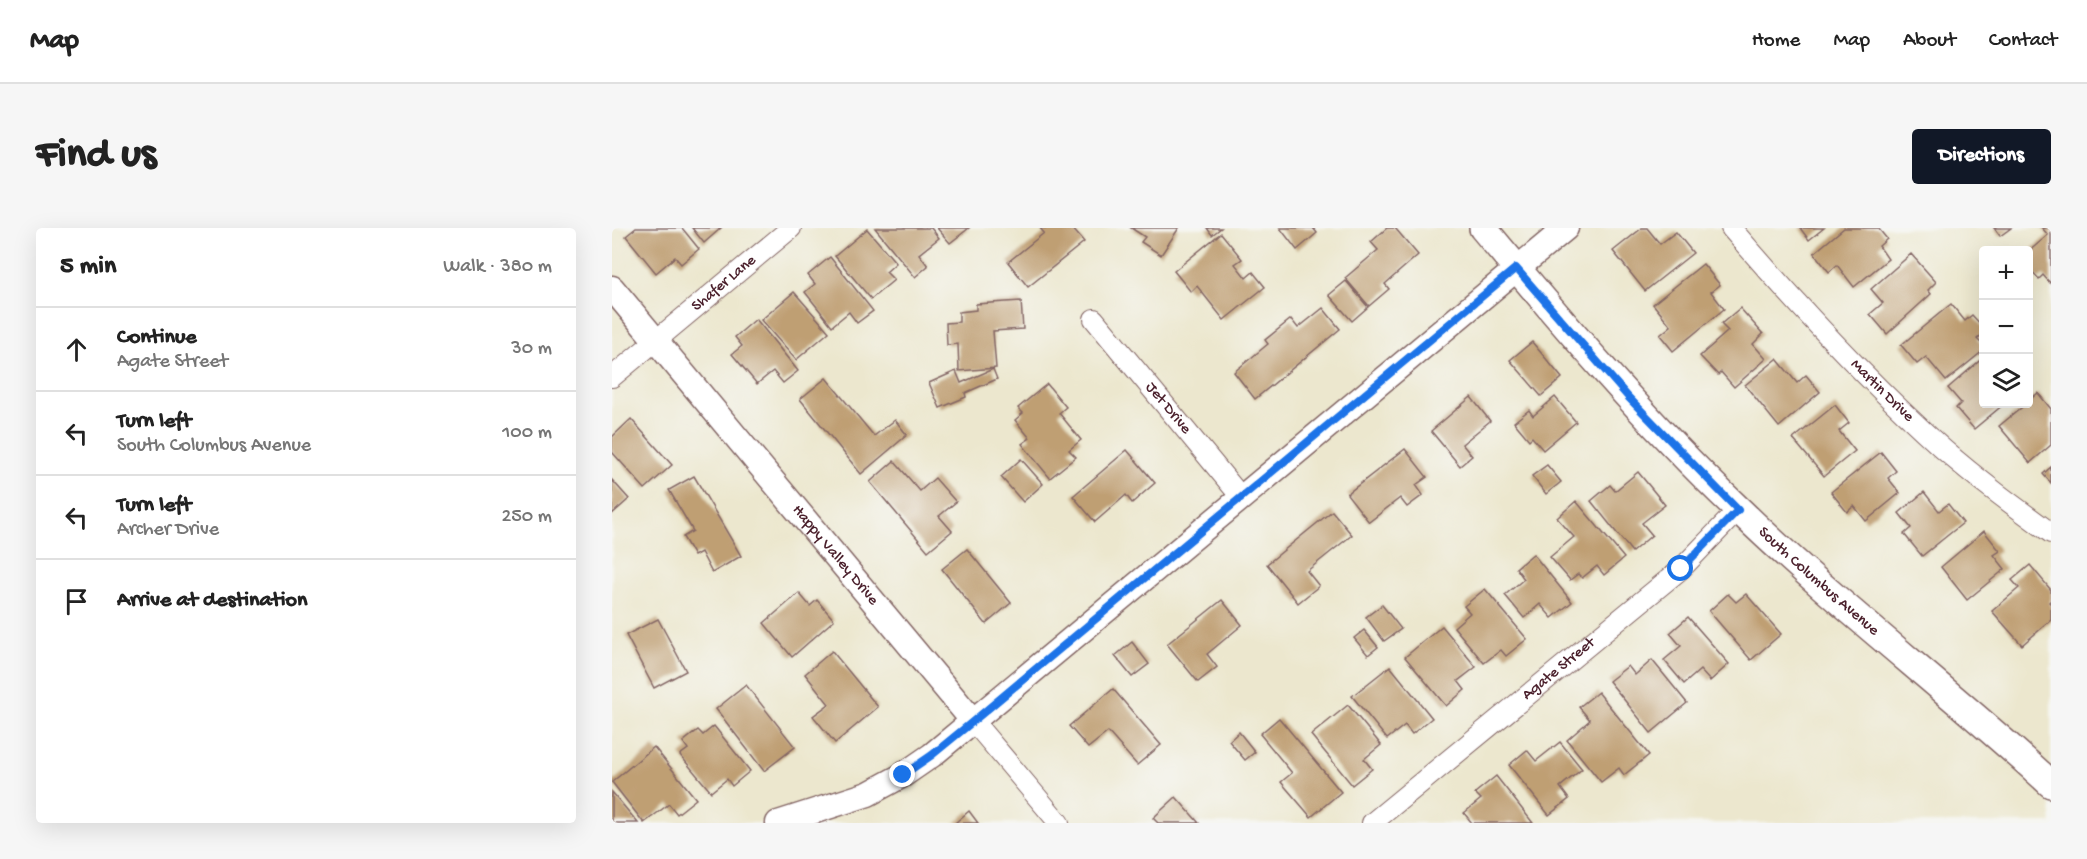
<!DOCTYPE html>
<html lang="en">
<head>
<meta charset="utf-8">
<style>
	body { margin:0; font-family:"Gochi Hand",sans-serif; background:#f6f6f6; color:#222 }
	.controls { position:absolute; right:18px; top:18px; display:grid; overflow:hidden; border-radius:6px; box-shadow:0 6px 24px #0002 }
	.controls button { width:54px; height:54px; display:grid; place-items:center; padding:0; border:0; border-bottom:2px solid #e0e0e0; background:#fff; color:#222; font:30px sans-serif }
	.stop { position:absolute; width:18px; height:18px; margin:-14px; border:4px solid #1a73e8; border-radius:50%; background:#fff }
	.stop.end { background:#1a73e8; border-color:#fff; box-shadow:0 2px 6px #0008 }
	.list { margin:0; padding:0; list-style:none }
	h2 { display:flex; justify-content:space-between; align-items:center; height:78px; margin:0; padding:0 24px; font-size:26px }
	h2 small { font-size:20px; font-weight:400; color:#767676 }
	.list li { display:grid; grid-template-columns:39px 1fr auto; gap:18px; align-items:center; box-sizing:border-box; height:84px; padding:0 24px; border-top:2px solid #e0e0e0 }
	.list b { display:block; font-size:22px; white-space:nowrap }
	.list p { margin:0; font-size:20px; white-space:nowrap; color:#767676 }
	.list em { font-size:20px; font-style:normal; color:#767676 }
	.icon { flex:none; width:33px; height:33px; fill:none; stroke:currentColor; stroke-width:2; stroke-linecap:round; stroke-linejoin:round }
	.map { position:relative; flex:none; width:1439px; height:595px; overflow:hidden; border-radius:6px }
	header { display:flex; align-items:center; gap:36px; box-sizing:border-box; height:84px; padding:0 30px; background:#fff; border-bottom:2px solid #e0e0e0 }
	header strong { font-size:28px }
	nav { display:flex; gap:33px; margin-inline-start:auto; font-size:21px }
	.intro { display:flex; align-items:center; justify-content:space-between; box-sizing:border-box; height:144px; padding:0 36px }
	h1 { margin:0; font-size:42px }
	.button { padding:15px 27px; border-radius:6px; background:#111827; color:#fff; font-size:21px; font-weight:700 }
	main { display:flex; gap:36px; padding:0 36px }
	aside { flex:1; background:#fff; border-radius:6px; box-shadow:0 6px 24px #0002 }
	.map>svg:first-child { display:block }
	.building { fill:#bf9f73 }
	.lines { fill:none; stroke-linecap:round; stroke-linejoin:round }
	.minor-casing { stroke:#836564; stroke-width:22 }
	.tertiary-casing { stroke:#836564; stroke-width:27 }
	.secondary-casing { stroke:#836564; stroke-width:30 }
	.minor { stroke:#fff; stroke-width:20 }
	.tertiary { stroke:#fff; stroke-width:24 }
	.secondary { stroke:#fff; stroke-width:27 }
	.route { stroke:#1a73e8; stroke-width:8 }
	.labels { text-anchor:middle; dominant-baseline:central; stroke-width:6; stroke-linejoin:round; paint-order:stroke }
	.street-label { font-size:16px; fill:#4a1f2b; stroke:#f6f6f2 }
</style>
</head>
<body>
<header>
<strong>Map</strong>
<nav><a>Home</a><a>Map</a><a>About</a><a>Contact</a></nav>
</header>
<div class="intro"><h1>Find us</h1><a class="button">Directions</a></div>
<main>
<aside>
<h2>5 min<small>Walk · 380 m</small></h2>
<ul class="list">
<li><svg class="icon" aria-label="ahead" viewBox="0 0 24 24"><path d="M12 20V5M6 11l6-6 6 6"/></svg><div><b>Continue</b><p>Agate Street</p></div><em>30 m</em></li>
<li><svg class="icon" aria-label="left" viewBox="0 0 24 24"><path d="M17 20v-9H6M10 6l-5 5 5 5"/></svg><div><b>Turn left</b><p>South Columbus Avenue</p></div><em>100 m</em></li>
<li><svg class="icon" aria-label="left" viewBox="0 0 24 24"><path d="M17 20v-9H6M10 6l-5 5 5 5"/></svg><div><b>Turn left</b><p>Archer Drive</p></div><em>250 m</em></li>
<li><svg class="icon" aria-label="arrive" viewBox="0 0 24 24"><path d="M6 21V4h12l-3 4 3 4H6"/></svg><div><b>Arrive at destination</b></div></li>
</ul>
</aside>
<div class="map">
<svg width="1439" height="595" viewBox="0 0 1439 595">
	<rect width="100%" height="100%" fill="#f6f6f2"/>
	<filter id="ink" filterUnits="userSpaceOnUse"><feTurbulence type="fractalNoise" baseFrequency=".0167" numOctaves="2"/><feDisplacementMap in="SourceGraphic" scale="12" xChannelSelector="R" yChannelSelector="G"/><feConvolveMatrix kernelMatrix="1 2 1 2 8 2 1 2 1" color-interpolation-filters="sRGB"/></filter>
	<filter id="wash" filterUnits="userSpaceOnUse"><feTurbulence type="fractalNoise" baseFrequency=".008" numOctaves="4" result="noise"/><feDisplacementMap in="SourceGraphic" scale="24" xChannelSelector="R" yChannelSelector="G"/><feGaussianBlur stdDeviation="1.35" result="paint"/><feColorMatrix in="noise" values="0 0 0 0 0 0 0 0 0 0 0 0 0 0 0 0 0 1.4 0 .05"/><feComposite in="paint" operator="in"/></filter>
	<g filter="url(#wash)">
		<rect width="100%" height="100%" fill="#ece7ce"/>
		<g id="blocks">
			<g class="building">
				<polygon points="24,0 70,0 87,21 69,36 63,29 44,45 14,8"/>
				<polygon points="80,0 109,0 92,15"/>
				<polygon points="263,0 319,0 327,10 307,26 316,38 303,49"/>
				<polygon points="325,0 357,0 338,15"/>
				<polygon points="428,0 460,0 472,14 416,59 396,34 432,5"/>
				<polygon points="519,0 567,0 549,27 529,14 533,9"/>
				<polygon points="595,0 609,0 600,7"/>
				<polygon points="668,0 701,0 705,5 685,22"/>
				<polygon points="775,0 783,0 806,27 773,56 777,61 757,78 733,50 766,22 759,14"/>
				<polygon points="1030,0 1035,0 1048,16 1064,4 1081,25 1033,63 1001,23"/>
				<polygon points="1188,0 1212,0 1197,12"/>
				<polygon points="1232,0 1266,0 1275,11 1267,18 1276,31 1242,59 1225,37 1217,44 1202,25"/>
				<polygon points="1382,0 1399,0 1388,8"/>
				<polygon points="1430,0 1439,0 1439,56 1431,47 1427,51 1416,39 1416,24 1436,7"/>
				<polygon points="255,1 284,35 274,44 282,52 259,71 223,28"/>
				<polygon points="609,5 630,31 623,36 634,50 641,44 653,59 612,92 585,58 579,64 562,43"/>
				<polygon points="1299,26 1324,54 1316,62 1319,66 1275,106 1258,86 1271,75 1259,61"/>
				<polygon points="218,29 261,83 245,95 237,84 220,98 193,64 203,56 196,47"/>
				<polygon points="1091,36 1108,57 1099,64 1112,81 1061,123 1048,107 1059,98 1041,76"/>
				<polygon points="734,53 756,79 740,93 717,67"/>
				<polygon points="182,64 217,104 184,132 149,92"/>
				<polygon points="409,73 411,101 381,103 384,140 347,143 346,116 335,117 334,95 347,94 347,84 364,82 364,76"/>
				<polygon points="1339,76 1353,93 1360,87 1372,100 1372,105 1365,111 1372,118 1372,122 1334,153 1314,129 1305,136 1289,117"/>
				<polygon points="711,80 728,101 643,171 622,144 656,116 653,112 679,91 686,100"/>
				<polygon points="1128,80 1151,106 1141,116 1154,131 1122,159 1109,144 1106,147 1088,128 1116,103 1109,96"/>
				<polygon points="144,91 186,143 171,155 161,143 145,156 120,126 130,118 123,109"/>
				<polygon points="920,114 950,150 929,168 898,132"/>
				<polygon points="1372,129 1372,176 1392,176 1362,201 1344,180 1349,175 1336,160"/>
				<polygon points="1165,131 1185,155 1194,147 1208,164 1167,199 1133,157"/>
				<polygon points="381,141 385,151 353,165 354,169 328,180 317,155 344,143 349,155"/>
				<polygon points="214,150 262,208 283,192 295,207 249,246 188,171"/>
				<polygon points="435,156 454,179 447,185 469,212 457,222 464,229 438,250 410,216 418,210 403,192 411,185 406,180"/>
				<polygon points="1426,165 1439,181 1439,217 1418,235 1387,198 1414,176 1416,176 1416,173"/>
				<polygon points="859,169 878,193 850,216 860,228 848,238 819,203"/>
				<polygon points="943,169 964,194 931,222 920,209 917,212 902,194 917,182 921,188"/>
				<polygon points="1223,177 1237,195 1227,203 1243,223 1212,248 1181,211"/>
				<polygon points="19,191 60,237 33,261 0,224 0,209"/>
				<polygon points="793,221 815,249 804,257 811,267 795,279 788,270 757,294 735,266"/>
				<polygon points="515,222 543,255 520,275 514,267 483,294 461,268"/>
				<polygon points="1269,224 1284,243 1276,250 1288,265 1254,293 1242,278 1235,284 1219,264"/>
				<polygon points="409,231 431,256 411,274 389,249"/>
				<polygon points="282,233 308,263 323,250 344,274 327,288 340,303 316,323 258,254"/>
				<polygon points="935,237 949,254 934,266 920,248"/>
				<polygon points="1439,239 1439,255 1431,246"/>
				<polygon points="1026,244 1053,277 1030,295 1040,307 1020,324 979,273 998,257 1003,263"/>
				<polygon points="82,248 129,328 100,345 89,324 82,328 71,309 81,303 57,262"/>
				<polygon points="0,252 17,271 0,286"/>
				<polygon points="1312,264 1327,283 1336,276 1351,295 1310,328 1292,306 1299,300 1287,285"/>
				<polygon points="964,273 1012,330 992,347 985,338 970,350 966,346 958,352 938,329 962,309 945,290"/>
				<polygon points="720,283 740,307 695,343 707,358 686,375 655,336"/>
				<polygon points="1372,303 1388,323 1382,327 1393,341 1355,372 1329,339"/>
				<polygon points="355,321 399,375 374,396 330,341"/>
				<polygon points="921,326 960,374 940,390 928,376 912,390 893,367 912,351 904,340"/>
				<polygon points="1418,337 1439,362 1439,372 1437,374 1439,376 1439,392 1410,417 1380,383 1407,360 1400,352"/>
				<polygon points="873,361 915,411 894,428 889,422 872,435 842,399 858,385 852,378"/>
				<polygon points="187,365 198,378 205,372 222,392 180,429 152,395"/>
				<polygon points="1116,366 1124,374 1134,366 1169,406 1139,432 1097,383"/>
				<polygon points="610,372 630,397 595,426 605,439 586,454 555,416"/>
				<polygon points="770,377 789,401 772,413 754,389"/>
				<polygon points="1076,389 1117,436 1098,453 1088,442 1072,456 1052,432 1069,418 1058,405"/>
				<polygon points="46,391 74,443 42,460 14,407"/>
				<polygon points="830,398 864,439 846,453 853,462 834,478 793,429"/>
				<polygon points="752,402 766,419 756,427 742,410"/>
				<polygon points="520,414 537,436 520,449 503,428"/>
				<polygon points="220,423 266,479 223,515 201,488 217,476 193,446"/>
				<polygon points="1040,432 1075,475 1039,505 997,453 1016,438 1023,447"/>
				<polygon points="778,438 820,490 800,506 793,497 775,511 740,468"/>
				<polygon points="134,457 183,519 152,543 104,481"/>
				<polygon points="501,461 549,517 525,537 496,504 476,520 457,498"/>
				<polygon points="986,464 1037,527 1012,547 1007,540 989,554 955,512 978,492 967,479"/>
				<polygon points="736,477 769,517 752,531 760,541 740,557 699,507"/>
				<polygon points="667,490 729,564 699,589 669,554 680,545 648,506"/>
				<polygon points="102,498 138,543 120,558 115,551 99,564 68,527 76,521 71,514 86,502 91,507"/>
				<polygon points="627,504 643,524 633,532 617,513"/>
				<polygon points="948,514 970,541 948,559 957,571 937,587 897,537 915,522 924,533"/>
				<polygon points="42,519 84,571 65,586 57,576 32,595 0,554"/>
				<polygon points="884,548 921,595 860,595 852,585 869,571 863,565"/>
				<polygon points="0,564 26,595 0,595"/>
				<polygon points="564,569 587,595 546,595 541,590"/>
				<polygon points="357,583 366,595 343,595"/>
			</g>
		</g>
	</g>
	<g filter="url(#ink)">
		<use href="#blocks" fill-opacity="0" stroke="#836564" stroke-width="1.5"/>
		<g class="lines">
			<g class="minor-casing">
				<g id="minor">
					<path id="s1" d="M1119,0C1185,77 1255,153 1331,221C1365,251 1402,278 1439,305"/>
					<path id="s2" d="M482,91L629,269"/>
					<path id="s3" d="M0,149L179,0"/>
					<polyline points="361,493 447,595"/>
					<path id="s4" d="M760,595L1069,341L1126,282"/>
				</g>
			</g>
			<g class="tertiary-casing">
				<g id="tertiary">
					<path id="s5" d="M0,60L361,493"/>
					<polyline points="166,595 256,566 291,547 320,527 954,0"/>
				</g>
			</g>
			<g class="secondary-casing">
				<g id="secondary">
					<path id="s6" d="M871,0C952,97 1034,194 1126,281C1226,378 1337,462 1439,556"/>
				</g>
			</g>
			<use href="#minor" class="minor"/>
			<use href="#tertiary" class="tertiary"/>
			<use href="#secondary" class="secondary"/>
		</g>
	</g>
	<g class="lines" filter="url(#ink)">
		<polyline class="route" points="291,547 320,527 353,500 904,40 1017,170 1126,282 1069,341"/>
	</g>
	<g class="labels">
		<g class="street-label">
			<text stroke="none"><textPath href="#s3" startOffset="146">Shafer Lane</textPath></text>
			<text stroke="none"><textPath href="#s1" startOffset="222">Martin Drive</textPath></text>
			<text stroke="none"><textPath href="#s2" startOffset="116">Jet Drive</textPath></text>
			<text stroke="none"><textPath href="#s5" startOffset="348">Happy Valley Drive</textPath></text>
			<text stroke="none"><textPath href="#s6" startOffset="488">South Columbus Avenue</textPath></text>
			<text stroke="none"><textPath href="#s4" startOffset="242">Agate Street</textPath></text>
		</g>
	</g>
</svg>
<div class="controls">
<button>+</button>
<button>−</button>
<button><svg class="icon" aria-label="layers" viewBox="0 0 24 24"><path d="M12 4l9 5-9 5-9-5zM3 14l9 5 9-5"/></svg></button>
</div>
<div class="stop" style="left:1069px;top:341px"></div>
<div class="stop end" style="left:291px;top:547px"></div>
</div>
</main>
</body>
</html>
